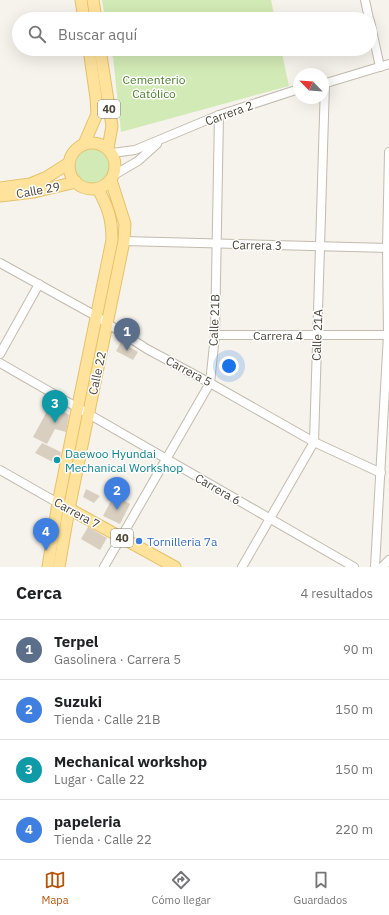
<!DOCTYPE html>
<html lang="es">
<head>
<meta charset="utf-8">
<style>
	body { margin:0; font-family:"IBM Plex Sans",sans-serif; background:#f2f2f2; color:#202124 }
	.compass { position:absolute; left:293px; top:68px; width:36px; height:36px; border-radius:50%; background:#fff; box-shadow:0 4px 16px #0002; rotate:295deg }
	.you { position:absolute; left:229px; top:366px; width:14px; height:14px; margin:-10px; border:3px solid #fff; border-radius:50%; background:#1a73e8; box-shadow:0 0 0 6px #1a73e833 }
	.badge { display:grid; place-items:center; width:26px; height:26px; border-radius:50%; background:#b45309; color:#fff; font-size:13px; font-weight:700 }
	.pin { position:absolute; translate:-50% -33px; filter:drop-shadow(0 1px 2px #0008) }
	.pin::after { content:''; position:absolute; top:21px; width:14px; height:12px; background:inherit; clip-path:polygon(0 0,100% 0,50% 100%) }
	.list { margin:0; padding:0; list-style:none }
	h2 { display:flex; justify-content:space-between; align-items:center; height:52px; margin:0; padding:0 16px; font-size:17px }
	h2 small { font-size:13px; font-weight:400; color:#757577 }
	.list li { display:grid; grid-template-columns:26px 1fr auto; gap:12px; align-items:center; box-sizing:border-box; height:60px; padding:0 16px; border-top:1px solid #e0e0e0 }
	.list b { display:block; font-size:15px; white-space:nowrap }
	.list p { margin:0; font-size:13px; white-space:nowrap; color:#757577 }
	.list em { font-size:13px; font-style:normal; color:#757577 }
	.icon { flex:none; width:22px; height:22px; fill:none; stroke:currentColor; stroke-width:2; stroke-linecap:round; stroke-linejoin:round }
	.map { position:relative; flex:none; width:389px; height:567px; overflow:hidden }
	.search { position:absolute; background:#fff; box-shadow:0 4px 16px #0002; left:12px; right:12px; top:12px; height:44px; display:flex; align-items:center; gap:10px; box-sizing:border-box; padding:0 14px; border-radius:22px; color:#757577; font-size:15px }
	.sheet { height:292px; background:#fff }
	nav { display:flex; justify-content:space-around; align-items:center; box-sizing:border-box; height:56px; border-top:1px solid #e0e0e0; background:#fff; font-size:11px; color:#757577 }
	nav a { display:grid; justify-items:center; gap:2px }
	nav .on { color:#b45309 }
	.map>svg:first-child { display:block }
	.green { fill:#d2eab5 }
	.building { fill:#d8cfc1 }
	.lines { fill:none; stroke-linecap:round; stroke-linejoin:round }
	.minor-casing { stroke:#c2bbae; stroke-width:10 }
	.major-casing { stroke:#e6c16a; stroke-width:13 }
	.minor { stroke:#fff; stroke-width:8 }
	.major { stroke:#ffe39c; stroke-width:11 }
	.culture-dot { fill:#0f9aa8; stroke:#fff; stroke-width:1.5 }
	.shop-dot { fill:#3f7fe0; stroke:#fff; stroke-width:1.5 }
	.labels { text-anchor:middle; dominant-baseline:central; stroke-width:3; stroke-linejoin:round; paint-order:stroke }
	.shield { fill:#fff; stroke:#817c74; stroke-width:1 }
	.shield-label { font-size:11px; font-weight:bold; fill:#4b4439 }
	.park-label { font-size:12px; fill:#4a7f2a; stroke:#fff }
	.street-label { font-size:12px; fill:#4b4439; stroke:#fff }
	.culture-label { font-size:12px; fill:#0d838f; stroke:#fff; text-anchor:start }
	.shop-label { font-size:12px; fill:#366cbe; stroke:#fff; text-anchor:start }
</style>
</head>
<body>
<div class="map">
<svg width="389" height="567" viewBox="0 0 389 567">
	<rect width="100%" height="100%" fill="#f6f3ec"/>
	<g class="green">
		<polygon points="102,0 271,0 275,19 105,19"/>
		<polygon points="106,49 281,49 289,86 121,132 113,57 108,53"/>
		<circle cx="92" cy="166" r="19"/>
	</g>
	<g class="building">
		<polygon points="121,342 138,352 133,360 116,351"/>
		<polygon points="51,404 69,415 66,432 55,429 47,444 33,437"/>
		<polygon points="42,443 61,452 59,465 35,453"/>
		<polygon points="86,489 100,496 94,503 83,497"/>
		<polygon points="114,495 130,504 120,524 103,516"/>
		<polygon points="88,527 107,538 100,550 81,539"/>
	</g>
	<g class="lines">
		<g class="minor-casing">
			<g id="minor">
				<polyline points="365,0 369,19"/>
				<polyline points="370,21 380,67"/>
				<polyline points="323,84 389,64"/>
				<polyline points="112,153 135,150 219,115 299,89"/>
				<polyline points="114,175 138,161 157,144"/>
				<polyline points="124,241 389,248"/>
				<polyline points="0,263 96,316 147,349 210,383 314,442 381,473"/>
				<polyline points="215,335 389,335"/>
				<polyline points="0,354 39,284"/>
				<polyline points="0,363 354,567"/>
				<polyline points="0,470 58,503"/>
				<polyline points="104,567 210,383 215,335 219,115"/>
				<polyline points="242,567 314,442 325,84"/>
				<polyline points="375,567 388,335 387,248 389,152"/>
				<polyline points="382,567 389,560"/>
			</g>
		</g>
		<g class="major-casing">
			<g id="major">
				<polyline points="81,0 84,19"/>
				<polyline points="93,0 96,19"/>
				<polyline points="100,49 112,126 108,148"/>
				<circle cx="92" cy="166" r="23"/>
				<polyline points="84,144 97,114 96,98 89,49"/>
				<polyline points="0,188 30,184 47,177 69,163"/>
				<polyline points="0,196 34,192 76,182"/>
				<polyline points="64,506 175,567"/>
				<path d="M48,567L58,503L112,240C112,219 108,207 98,189"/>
				<polyline points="59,567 69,509 124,241 125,224 111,180"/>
			</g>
		</g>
		<use href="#minor" class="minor"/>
		<use href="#major" class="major"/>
	</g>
	<circle class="culture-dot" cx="57" cy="460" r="4"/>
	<circle class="shop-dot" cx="139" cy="541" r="4"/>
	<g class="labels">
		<g class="shield">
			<rect x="98" y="100" width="22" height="18" rx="3"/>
			<rect x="111" y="529" width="22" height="18" rx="3"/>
		</g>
		<g class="shield-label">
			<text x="109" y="109">40</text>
			<text x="122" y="538">40</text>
		</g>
		<g class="park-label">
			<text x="154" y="79">Cementerio<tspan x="154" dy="14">Católico</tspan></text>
		</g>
		<g class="street-label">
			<text transform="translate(229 113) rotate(-20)">Carrera 2</text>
			<text transform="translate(38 190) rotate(-10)">Calle 29</text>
			<text transform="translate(257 245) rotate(1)">Carrera 3</text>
			<text transform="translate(214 320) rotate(-88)">Calle 21B</text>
			<text x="278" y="335">Carrera 4</text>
			<text transform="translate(317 335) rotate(-88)">Calle 21A</text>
			<text transform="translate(189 371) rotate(28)">Carrera 5</text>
			<text transform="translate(97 373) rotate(-78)">Calle 22</text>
			<text transform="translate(218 489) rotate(30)">Carrera 6</text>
			<text transform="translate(77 513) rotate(29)">Carrera 7</text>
		</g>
		<g class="culture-label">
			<text x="65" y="453">Daewoo Hyundai<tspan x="65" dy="14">Mechanical Workshop</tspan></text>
		</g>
		<g class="shop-label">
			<text x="147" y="541">Tornilleria 7a</text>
		</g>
	</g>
</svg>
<svg class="compass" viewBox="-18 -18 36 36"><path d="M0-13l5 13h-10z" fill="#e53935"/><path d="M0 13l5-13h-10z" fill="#757577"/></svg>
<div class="you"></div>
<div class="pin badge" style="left:127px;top:351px;background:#5c6f8a">1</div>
<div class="pin badge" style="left:117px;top:510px;background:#3f7fe0">2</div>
<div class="pin badge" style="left:55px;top:423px;background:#0f9aa8">3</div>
<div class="pin badge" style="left:46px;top:551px;background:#3f7fe0">4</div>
<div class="search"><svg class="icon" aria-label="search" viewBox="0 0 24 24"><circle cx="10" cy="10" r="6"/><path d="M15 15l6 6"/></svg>Buscar aquí</div>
</div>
<section class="sheet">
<h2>Cerca<small>4 resultados</small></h2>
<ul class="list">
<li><span class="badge" style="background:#5c6f8a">1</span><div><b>Terpel</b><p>Gasolinera · Carrera 5</p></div><em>90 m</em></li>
<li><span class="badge" style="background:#3f7fe0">2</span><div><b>Suzuki</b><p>Tienda · Calle 21B</p></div><em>150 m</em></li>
<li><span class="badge" style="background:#0f9aa8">3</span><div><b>Mechanical workshop</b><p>Lugar · Calle 22</p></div><em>150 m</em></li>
<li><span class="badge" style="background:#3f7fe0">4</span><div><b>papeleria</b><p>Tienda · Calle 22</p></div><em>220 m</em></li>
</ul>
</section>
<nav>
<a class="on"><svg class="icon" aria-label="map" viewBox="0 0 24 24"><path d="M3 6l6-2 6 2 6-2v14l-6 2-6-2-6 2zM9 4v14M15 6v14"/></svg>Mapa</a>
<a><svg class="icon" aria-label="directions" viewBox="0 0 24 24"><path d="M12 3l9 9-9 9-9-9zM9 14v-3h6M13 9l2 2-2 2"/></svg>Cómo llegar</a>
<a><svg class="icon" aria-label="saved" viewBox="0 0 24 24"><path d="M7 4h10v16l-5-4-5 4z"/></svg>Guardados</a>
</nav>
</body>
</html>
